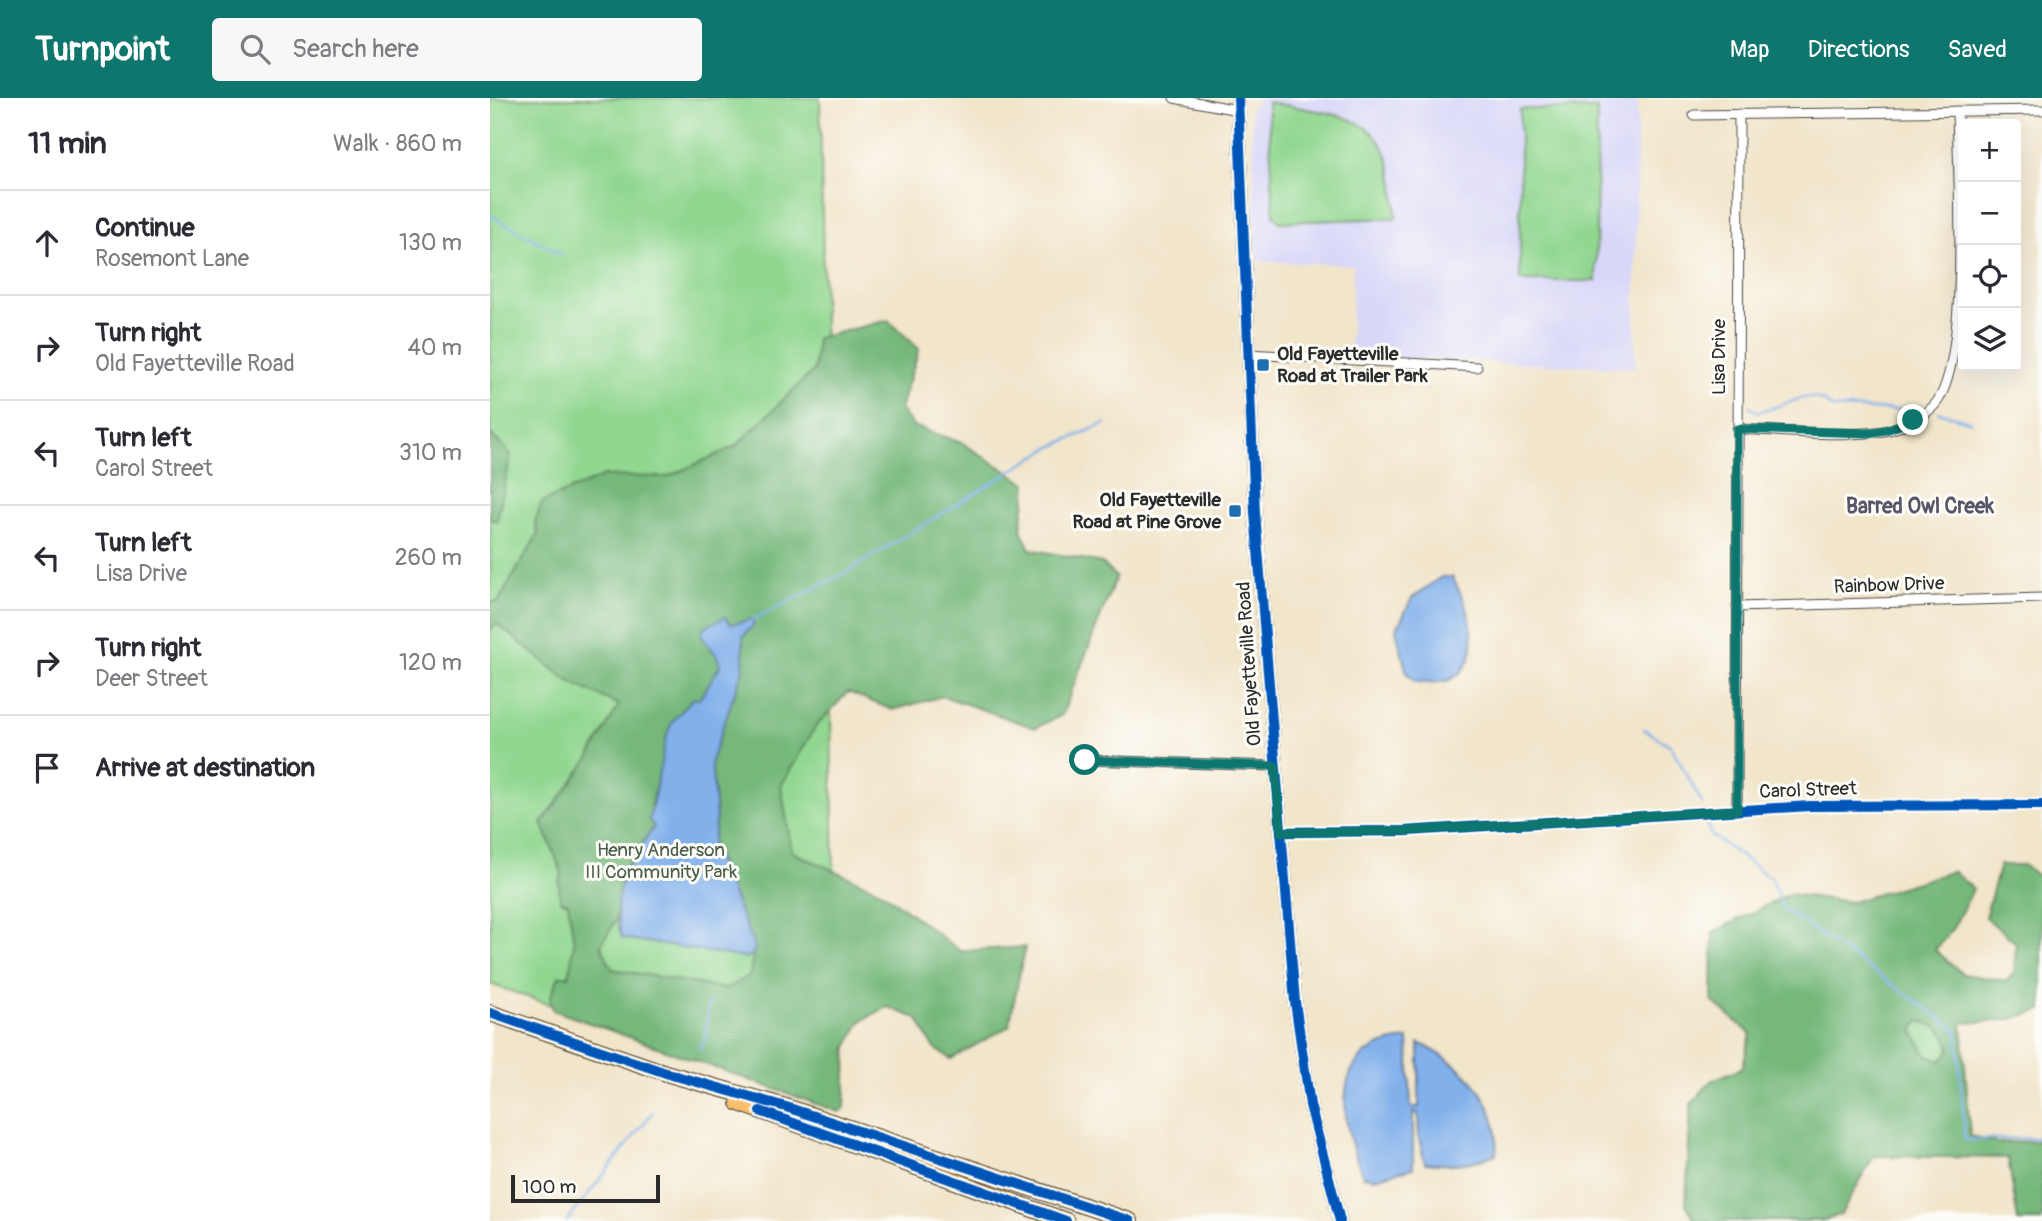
<!DOCTYPE html>
<html lang="en">
<head>
<meta charset="utf-8">
<style>
	body { margin:0; font-family:Pangolin,sans-serif; background:#f7f7f7; color:#2b2b33 }
	.controls { position:absolute; right:21px; top:21px; display:grid; overflow:hidden; border-radius:7px; box-shadow:0 7px 28px #0002 }
	.controls button { width:63px; height:63px; display:grid; place-items:center; padding:0; border:0; border-bottom:2px solid #e1e1e2; background:#fff; color:#2b2b33; font:35px sans-serif }
	.scale { position:absolute; left:21px; bottom:18px; width:149px; box-sizing:border-box; padding-left:7px; border:4px solid #2b2b2b; border-top:0; font-size:19px; line-height:24px; white-space:nowrap; color:#2b2b2b; -webkit-text-stroke:5px #fdfcf7; paint-order:stroke }
	.stop { position:absolute; width:21px; height:21px; margin:-16px; border:5px solid #0f766e; border-radius:50%; background:#fff }
	.stop.end { background:#0f766e; border-color:#fff; box-shadow:0 2px 7px #0008 }
	.list { margin:0; padding:0; list-style:none }
	h2 { display:flex; justify-content:space-between; align-items:center; height:91px; margin:0; padding:0 28px; font-size:30px }
	h2 small { font-size:23px; font-weight:400; color:#7c7c81 }
	.list li { display:grid; grid-template-columns:46px 1fr auto; gap:21px; align-items:center; box-sizing:border-box; height:105px; padding:0 28px; border-top:2px solid #e1e1e2 }
	.list b { display:block; font-size:26px; white-space:nowrap }
	.list p { margin:0; font-size:23px; white-space:nowrap; color:#7c7c81 }
	.list em { font-size:23px; font-style:normal; color:#7c7c81 }
	.icon { flex:none; width:38px; height:38px; fill:none; stroke:currentColor; stroke-width:2; stroke-linecap:round; stroke-linejoin:round }
	.map { position:relative; flex:none; width:1552px; height:1123px; overflow:hidden }
	header { display:flex; align-items:center; gap:42px; box-sizing:border-box; height:98px; padding:0 35px; background:#0f766e; color:#fff }
	header strong { font-size:33px }
	nav { display:flex; gap:38px; margin-inline-start:auto; font-size:24px }
	.search { width:490px; height:63px; background:#f7f7f7; display:flex; align-items:center; gap:18px; box-sizing:border-box; padding:0 24px; border-radius:7px; color:#7c7c81; font-size:26px }
	main { display:flex }
	aside { flex:1; background:#fff }
	.map>svg:first-child { display:block }
	.built { fill:#d8d7f8 }
	.green { fill:#91d790; stroke:#5e815e; stroke-width:2 }
	.forest { fill:#74b87a; stroke:#507252; stroke-width:2; fill-rule:evenodd }
	.water { fill:#81b0eb; stroke:#566e8b; stroke-width:2 }
	.lines { fill:none; stroke-linecap:round; stroke-linejoin:round }
	.stream { stroke:#81b0eb; stroke-width:2.5 }
	.street-casing { stroke:#494743; stroke-width:11 }
	.secondary-casing { stroke:#494743; stroke-width:15 }
	.highway-casing { stroke:#494743; stroke-width:18 }
	.street { stroke:#fff; stroke-width:9 }
	.secondary { stroke:#fce5c4; stroke-width:12 }
	.highway { stroke:#f8bf6c; stroke-width:16 }
	.cycleway-casing { stroke:#fdfcf7; stroke-width:15 }
	.cycleway { stroke:#0057b8; stroke-width:10 }
	.route { stroke:#0f766e; stroke-width:9 }
	.poi-dot { fill:#1f6fb2; stroke:#fdfcf7; stroke-width:2.5 }
	.labels { text-anchor:middle; dominant-baseline:central; stroke-width:6; stroke-linejoin:round; paint-order:stroke }
	.poi-label { font-size:19px; font-weight:bold; fill:#2b2b2b; stroke:#fdfcf7; text-anchor:start }
	.street-label { font-size:19px; fill:#2b2b2b; stroke:#fdfcf7 }
	.park-label { font-size:19px; fill:#4a5f49; stroke:#fdfcf7 }
	.neighbourhood-label { font-size:21px; font-weight:bold; fill:#585468; stroke:#fdfcf7 }
</style>
</head>
<body>
<header>
<strong>Turnpoint</strong>
<div class="search"><svg class="icon" aria-label="search" viewBox="0 0 24 24"><circle cx="10" cy="10" r="6"/><path d="M15 15l6 6"/></svg>Search here</div>
<nav><a>Map</a><a>Directions</a><a>Saved</a></nav>
</header>
<main>
<aside>
<h2>11 min<small>Walk · 860 m</small></h2>
<ul class="list">
<li><svg class="icon" aria-label="ahead" viewBox="0 0 24 24"><path d="M12 20V5M6 11l6-6 6 6"/></svg><div><b>Continue</b><p>Rosemont Lane</p></div><em>130 m</em></li>
<li><svg class="icon" aria-label="right" viewBox="0 0 24 24"><path d="M7 20v-9h11M14 6l5 5-5 5"/></svg><div><b>Turn right</b><p>Old Fayetteville Road</p></div><em>40 m</em></li>
<li><svg class="icon" aria-label="left" viewBox="0 0 24 24"><path d="M17 20v-9H6M10 6l-5 5 5 5"/></svg><div><b>Turn left</b><p>Carol Street</p></div><em>310 m</em></li>
<li><svg class="icon" aria-label="left" viewBox="0 0 24 24"><path d="M17 20v-9H6M10 6l-5 5 5 5"/></svg><div><b>Turn left</b><p>Lisa Drive</p></div><em>260 m</em></li>
<li><svg class="icon" aria-label="right" viewBox="0 0 24 24"><path d="M7 20v-9h11M14 6l5 5-5 5"/></svg><div><b>Turn right</b><p>Deer Street</p></div><em>120 m</em></li>
<li><svg class="icon" aria-label="arrive" viewBox="0 0 24 24"><path d="M6 21V4h12l-3 4 3 4H6"/></svg><div><b>Arrive at destination</b></div></li>
</ul>
</aside>
<div class="map">
<svg width="1552" height="1123" viewBox="0 0 1552 1123">
	<rect width="100%" height="100%" fill="#fdfcf7"/>
	<filter id="ink" filterUnits="userSpaceOnUse"><feTurbulence type="fractalNoise" baseFrequency=".0143" numOctaves="2"/><feDisplacementMap in="SourceGraphic" scale="14" xChannelSelector="R" yChannelSelector="G"/><feConvolveMatrix kernelMatrix="1 2 1 2 8 2 1 2 1" color-interpolation-filters="sRGB"/></filter>
	<filter id="wash" filterUnits="userSpaceOnUse"><feTurbulence type="fractalNoise" baseFrequency=".00686" numOctaves="4" result="noise"/><feDisplacementMap in="SourceGraphic" scale="28" xChannelSelector="R" yChannelSelector="G"/><feGaussianBlur stdDeviation="1.57" result="paint"/><feColorMatrix in="noise" values="0 0 0 0 0 0 0 0 0 0 0 0 0 0 0 0 0 1.4 0 .05"/><feComposite in="paint" operator="in"/></filter>
	<g filter="url(#wash)">
		<rect width="100%" height="100%" fill="#f1e5ca"/>
		<polygon class="built" points="766,0 1147,0 1145,270 860,258 863,167 767,163 761,8 766,7"/>
		<g class="green">
			<polygon points="0,0 330,0 348,1006 0,886"/>
			<path d="M778,4C867,21 904,14 906,120L790,124L784,118Z"/>
			<polygon points="1030,11 1107,11 1106,183 1030,183"/>
			<path d="M1429,923C1448,927 1456,932 1460,951L1451,963L1437,959L1423,933Z"/>
		</g>
		<g class="forest">
			<path d="M398,222L429,251L410,311L423,328L472,345L537,386L531,432L540,451L612,465L626,479L572,617L545,630L453,598L403,612L358,594L326,628L291,688L302,754L391,793L470,853L535,849L519,928L461,961L443,949L427,920L397,909L371,923L357,949L355,1010L349,1014L63,912L60,900L69,878H79L84,845L78,805L70,802L69,784L72,775L52,725L99,660L129,607L78,583L7,526L0,532V504H8L48,436L45,424L52,404L114,378L177,379L246,348L324,272L327,240ZM255,524L263,528L253,538V571L221,663L226,718L222,748L264,849L260,877L236,891L122,871L111,847L126,822L133,773L164,729L161,707L182,624L210,600L230,568L228,558L212,539L241,526Z"/>
			<polygon points="0,335 21,357 7,423 0,421"/>
			<path d="M1510,767H1533L1552,781V912L1517,922L1472,925L1480,1038L1507,1045L1552,1043V1123H1528L1518,1060L1384,1058L1351,1116L1335,1123H1205L1196,1106L1201,1006L1222,982L1252,970L1261,936L1222,903L1223,834L1299,796L1362,804L1463,773L1483,791L1463,830L1445,852L1473,876L1517,883L1524,875L1526,845L1495,819ZM1429,923C1448,927 1456,932 1460,951L1452,963L1437,958L1423,933Z"/>
		</g>
		<g class="water">
			<path d="M951,479H962C978,507 1000,562 959,582C950,586 936,584 926,584L917,576L906,532L922,500Z"/>
			<path d="M235,519L241,526L263,521V528L253,538V571L221,663L226,718L222,748L265,850L262,857L255,860L132,840C117,794 139,765 164,729L159,722L176,640L182,624L202,601L210,600L230,568L227,558L212,539L213,530Z"/>
			<path d="M918,941L921,1009H929V945C974,966 1012,1003 1006,1056C984,1066 959,1068 935,1065L929,1041L928,1015L923,1014V1070L885,1080L873,1078C850,1023 836,948 918,941Z"/>
		</g>
		<g class="lines">
			<g class="stream">
				<polyline points="0,117 72,157"/>
				<path d="M1259,308L1268,314C1295,310 1319,286 1342,310L1421,312L1430,309"/>
				<polyline points="1449,314 1481,324"/>
				<polyline points="262,522 355,475 557,351 616,325"/>
				<polyline points="1154,631 1181,648 1212,705"/>
				<polyline points="1215,722 1221,737 1281,780 1293,810 1467,932 1475,1042 1552,1040"/>
				<polyline points="209,951 216,940 219,903"/>
				<polyline points="77,1123 163,1014"/>
			</g>
		</g>
	</g>
	<g filter="url(#ink)">
		<g class="lines">
			<g class="street-casing">
				<g id="street">
					<polyline points="684,0 748,12"/>
					<polyline points="1204,17 1552,12"/>
					<polyline points="757,256 987,269"/>
					<path d="M1247,331C1288,332 1370,342 1406,330C1420,325 1438,316 1447,304C1480,258 1468,75 1467,13"/>
					<polyline points="1247,509 1552,500"/>
					<polyline points="595,662 785,668"/>
					<polyline points="1247,712 1249,16"/>
					<polyline points="791,734 915,733 1320,708 1552,707"/>
				</g>
			</g>
			<g class="secondary-casing">
				<polyline id="secondary" points="748,0 765,415 805,904 820,1007 850,1123"/>
			</g>
			<g class="highway-casing">
				<g id="highway">
					<polyline points="0,915 179,976 296,1009 640,1123"/>
					<polyline points="249,1005 576,1123"/>
				</g>
			</g>
			<use href="#street" class="street"/>
			<use href="#secondary" class="secondary"/>
			<use href="#highway" class="highway"/>
			<g class="cycleway-casing">
				<g id="cycleway">
					<polyline points="748,0 765,415 805,904 820,1007 850,1123"/>
					<polyline points="791,734 915,733 1320,708 1552,707"/>
					<polyline points="0,915 179,976 296,1009 640,1123"/>
					<polyline points="270,1013 576,1123"/>
				</g>
			</g>
			<use href="#cycleway" class="cycleway"/>
		</g>
	</g>
	<g class="lines" filter="url(#ink)">
		<polyline class="route" points="595,662 785,668 791,734 915,733 1247,712 1247,331 1378,335 1396,332 1423,322"/>
	</g>
	<g class="poi-dot">
		<rect x="766" y="260" width="14" height="14" rx="3.5"/>
		<rect x="738" y="406" width="14" height="14" rx="3.5"/>
	</g>
	<g class="labels">
		<g class="poi-label">
			<text x="787" y="256">Old Fayetteville<tspan x="787" dy="22">Road at Trailer Park</tspan></text>
			<text x="731" y="402" text-anchor="end">Old Fayetteville<tspan x="731" dy="22">Road at Pine Grove</tspan></text>
		</g>
		<g class="street-label">
			<text transform="translate(1229 259) rotate(-90)">Lisa Drive</text>
			<text transform="translate(1399 487) rotate(-2)">Rainbow Drive</text>
			<text transform="translate(759 566) rotate(-94)">Old Fayetteville Road</text>
			<text transform="translate(1318 692) rotate(-2)">Carol Street</text>
		</g>
		<g class="park-label">
			<text x="171" y="752">Henry Anderson<tspan x="171" dy="22">III Community Park</tspan></text>
		</g>
		<g class="neighbourhood-label">
			<text x="1430" y="408">Barred Owl Creek</text>
		</g>
	</g>
</svg>
<div class="controls">
<button>+</button>
<button>−</button>
<button><svg class="icon" aria-label="locate" viewBox="0 0 24 24"><circle cx="12" cy="12" r="6"/><path d="M12 2v4M12 18v4M2 12h4M18 12h4"/></svg></button>
<button><svg class="icon" aria-label="layers" viewBox="0 0 24 24"><path d="M12 4l9 5-9 5-9-5zM3 14l9 5 9-5"/></svg></button>
</div>
<div class="scale">100 m</div>
<div class="stop" style="left:595px;top:662px"></div>
<div class="stop end" style="left:1423px;top:322px"></div>
</div>
</main>
</body>
</html>
